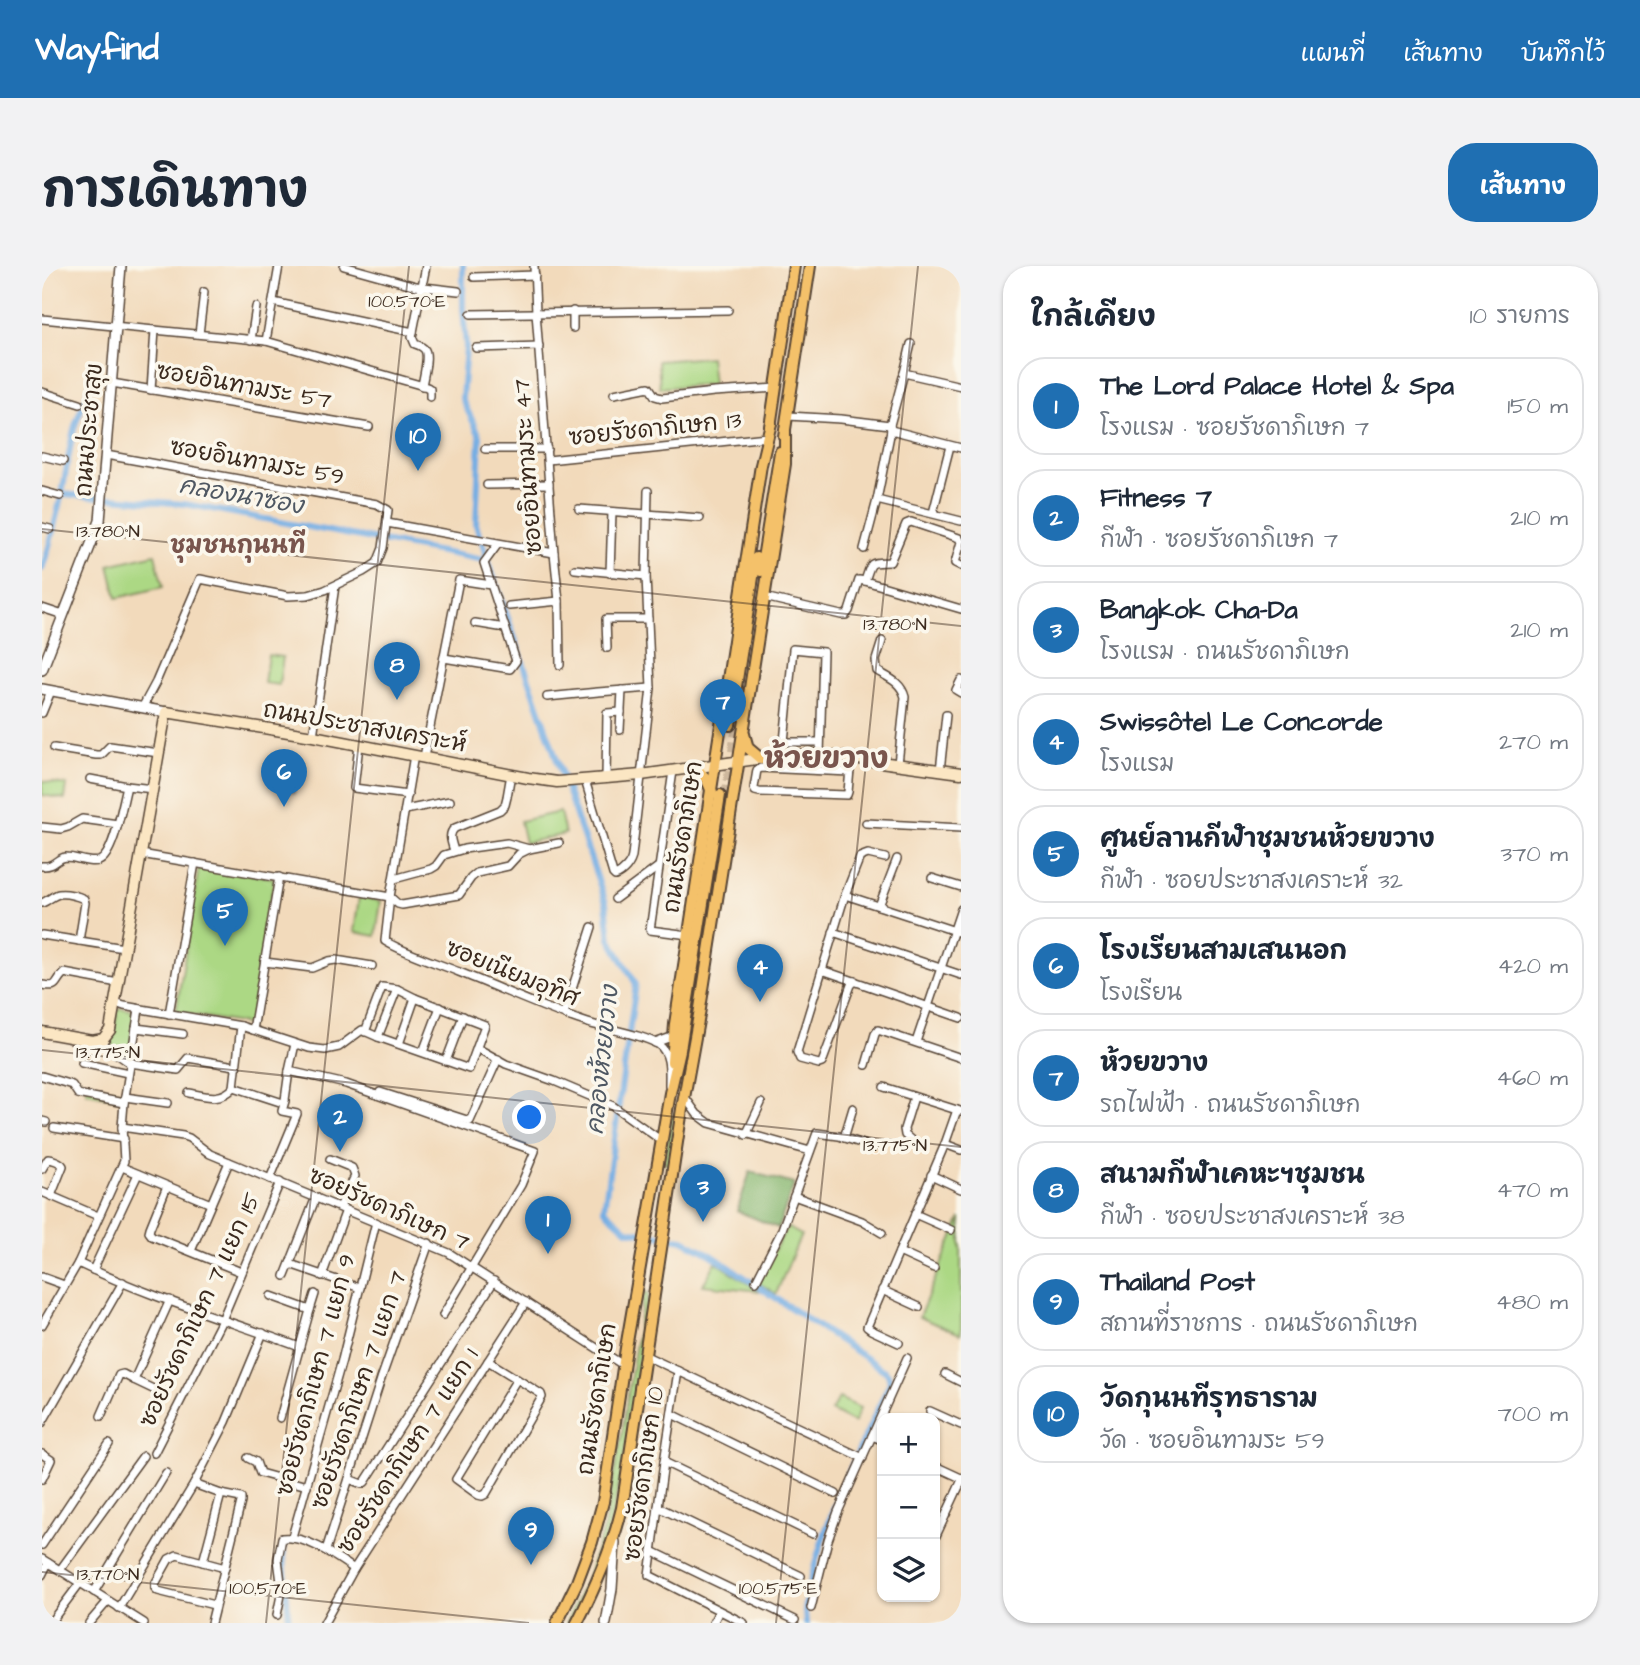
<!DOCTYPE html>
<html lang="th">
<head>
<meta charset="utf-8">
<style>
	body { margin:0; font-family:"Architects Daughter","Playpen Sans Thai",sans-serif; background:#f2f2f3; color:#1f2937 }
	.controls { position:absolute; right:21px; bottom:21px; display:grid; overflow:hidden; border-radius:14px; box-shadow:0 2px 5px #0004 }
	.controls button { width:63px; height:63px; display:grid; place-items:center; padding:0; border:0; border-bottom:2px solid #e0e1e3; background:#fff; color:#1f2937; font:35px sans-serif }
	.you { position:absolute; left:488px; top:852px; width:24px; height:24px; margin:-18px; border:5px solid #fff; border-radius:50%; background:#1a73e8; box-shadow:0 0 0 10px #1a73e833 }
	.badge { display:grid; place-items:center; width:46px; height:46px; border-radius:50%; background:#1f6fb2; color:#fff; font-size:23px; font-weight:700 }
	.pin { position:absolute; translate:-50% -58px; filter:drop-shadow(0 2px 4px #0008) }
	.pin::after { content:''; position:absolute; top:37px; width:24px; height:21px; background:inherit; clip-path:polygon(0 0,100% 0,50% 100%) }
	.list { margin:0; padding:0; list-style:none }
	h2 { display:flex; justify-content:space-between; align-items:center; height:91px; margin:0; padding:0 28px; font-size:30px }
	h2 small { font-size:23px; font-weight:400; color:#747a83 }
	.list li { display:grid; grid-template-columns:46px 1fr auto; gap:21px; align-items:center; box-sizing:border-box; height:98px; margin:0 14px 14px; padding:0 14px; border:2px solid #e0e1e3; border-radius:28px }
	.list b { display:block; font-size:26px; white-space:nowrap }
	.list p { margin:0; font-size:23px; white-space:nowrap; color:#747a83 }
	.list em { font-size:23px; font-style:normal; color:#747a83 }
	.icon { flex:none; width:38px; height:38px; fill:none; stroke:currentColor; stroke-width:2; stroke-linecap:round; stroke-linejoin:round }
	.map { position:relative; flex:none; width:919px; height:1357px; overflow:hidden; border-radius:28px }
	header { display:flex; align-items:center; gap:42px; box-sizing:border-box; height:98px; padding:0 35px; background:#1f6fb2; color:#fff }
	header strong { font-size:33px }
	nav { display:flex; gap:38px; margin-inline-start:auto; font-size:24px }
	.intro { display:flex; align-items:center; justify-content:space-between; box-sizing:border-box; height:168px; padding:0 42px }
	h1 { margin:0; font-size:49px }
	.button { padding:18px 32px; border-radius:28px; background:#1f6fb2; color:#fff; font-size:24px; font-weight:700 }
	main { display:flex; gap:42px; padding:0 42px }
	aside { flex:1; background:#fff; border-radius:28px; box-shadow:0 2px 5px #0004 }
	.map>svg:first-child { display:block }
	.green { fill:#acd884; stroke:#748151; stroke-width:2 }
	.forest { fill:#89b872; stroke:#627148; stroke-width:2 }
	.water { fill:#74ade3; stroke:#586c80; stroke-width:2 }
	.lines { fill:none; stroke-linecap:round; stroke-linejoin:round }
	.canal { stroke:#74ade3; stroke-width:6 }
	.primary-tunnel { stroke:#cdb79c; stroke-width:10; stroke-dasharray:10 5; stroke-linecap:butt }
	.minor-casing { stroke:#564436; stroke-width:10 }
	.tertiary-casing { stroke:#564436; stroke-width:12 }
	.secondary-casing { stroke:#564436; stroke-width:13 }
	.primary-casing { stroke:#564436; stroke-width:14 }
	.minor { stroke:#fff; stroke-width:7 }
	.tertiary { stroke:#fff; stroke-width:9 }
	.secondary { stroke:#fbe6c3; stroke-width:10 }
	.primary { stroke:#f4c16a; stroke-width:10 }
	.ticks { fill:none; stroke:#3b2a1e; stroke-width:2; stroke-opacity:0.45 }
	.labels { text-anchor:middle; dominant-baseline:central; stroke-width:7; stroke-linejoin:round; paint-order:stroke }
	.street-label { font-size:23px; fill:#3b2a1e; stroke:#fbf7ec }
	.water-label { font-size:24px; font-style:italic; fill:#4f5863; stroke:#fbf7ec }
	.neighbourhood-label { font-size:24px; font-weight:bold; fill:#79554d; stroke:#fbf7ec }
	.district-label { font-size:30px; font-weight:bold; fill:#79554d; stroke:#fbf7ec }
	.ticks-label { font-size:18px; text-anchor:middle; fill:#3b2a1e; stroke:#fbf7ec; stroke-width:7; stroke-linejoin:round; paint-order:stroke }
</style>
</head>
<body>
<header>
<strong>Wayfind</strong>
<nav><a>แผนที่</a><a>เส้นทาง</a><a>บันทึกไว้</a></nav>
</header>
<div class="intro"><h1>การเดินทาง</h1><a class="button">เส้นทาง</a></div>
<main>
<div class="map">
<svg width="919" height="1357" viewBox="0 0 919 1357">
	<rect width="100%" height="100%" fill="#fbf7ec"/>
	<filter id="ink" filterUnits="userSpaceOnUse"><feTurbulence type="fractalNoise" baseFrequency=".0143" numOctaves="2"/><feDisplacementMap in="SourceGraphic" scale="14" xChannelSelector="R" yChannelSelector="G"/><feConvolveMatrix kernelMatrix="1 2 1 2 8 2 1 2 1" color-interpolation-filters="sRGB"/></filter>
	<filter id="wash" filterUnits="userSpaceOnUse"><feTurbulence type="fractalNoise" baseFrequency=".00686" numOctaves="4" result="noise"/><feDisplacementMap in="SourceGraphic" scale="28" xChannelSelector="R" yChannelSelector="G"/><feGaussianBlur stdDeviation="1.57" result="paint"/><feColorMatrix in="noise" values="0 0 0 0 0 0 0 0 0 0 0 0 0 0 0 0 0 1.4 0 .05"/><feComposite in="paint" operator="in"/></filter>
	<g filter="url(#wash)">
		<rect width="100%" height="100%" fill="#f2dabb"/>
		<g class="green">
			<polygon points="668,91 671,118 618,122 616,95"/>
			<polygon points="113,288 121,321 75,332 67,299"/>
			<polygon points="226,389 241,391 237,419 222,417"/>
			<polygon points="0,515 25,519 23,533 0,529"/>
			<polygon points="518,546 523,568 483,577 478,555"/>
			<polygon points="157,600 232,612 209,759 134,746"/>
			<polygon points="317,631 339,635 334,670 312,666"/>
			<polygon points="78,742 94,745 87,790 71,780 69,776 76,744"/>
			<polygon points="44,820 81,826 79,833 44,826"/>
			<polygon points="632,847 633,856 627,898 622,897 629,851"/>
			<polygon points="919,952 919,1066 918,1068 877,1051"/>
			<polygon points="745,961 759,969 734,1028 715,1016"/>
			<polygon points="674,996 718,1025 661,1019"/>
			<path d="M602,1026L607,1027C600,1071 594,1116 587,1161C581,1200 574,1239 563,1277C555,1305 542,1331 529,1357H524L545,1311L562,1261L579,1173Z"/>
			<polygon points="797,1132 818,1142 812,1157 789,1145"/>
		</g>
		<polygon class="forest" points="708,906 752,918 736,962 695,945"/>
		<polygon class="water" points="242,499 256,502 252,526 238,524"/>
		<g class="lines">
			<g class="canal">
				<path d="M421,0V42L424,81L420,133L438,170L434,259L564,637L568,673L594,718L562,943L585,964L641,974L668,988L843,1105L846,1108L848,1116C816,1188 778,1259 764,1337L763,1346L764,1357"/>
				<path d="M20,228C24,207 27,184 32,163C37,145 47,130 50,111"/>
				<path d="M0,303C9,279 13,253 20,228L143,238L447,295"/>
				<polyline points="241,1279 247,1357"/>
			</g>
		</g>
	</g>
	<g filter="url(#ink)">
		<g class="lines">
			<polyline class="primary-tunnel" points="684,530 695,460"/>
			<g class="minor-casing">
				<g id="minor">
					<polyline points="302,0 374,20 416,25"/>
					<polyline points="492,0 494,46 512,287 517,335 518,399"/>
					<polyline points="432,11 493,9"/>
					<polyline points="231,36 371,66"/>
					<polyline points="429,48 686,44"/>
					<polyline points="0,53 224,75 385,121 388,123 388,131"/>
					<polyline points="531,62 531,45"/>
					<polyline points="157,68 162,26"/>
					<polyline points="209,74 214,41"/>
					<polyline points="224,75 237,0"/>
					<polyline points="434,82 497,80"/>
					<polyline points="862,107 869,78"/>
					<polyline points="70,117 327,161"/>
					<path d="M380,120C381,112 387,91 383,84C381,81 376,79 373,78L370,71L384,0"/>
					<polyline points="109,124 113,64"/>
					<polyline points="0,126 38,138"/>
					<polyline points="572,128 607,121 613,130 620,132 672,126 734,122"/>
					<polyline points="746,150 799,153 848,159"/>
					<polyline points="849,164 919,182"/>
					<polyline points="443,183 505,183"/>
					<polyline points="64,189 335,238 346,244 341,282 335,297 321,306 283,324 266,329 246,330 158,313 114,416 100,442"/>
					<polyline points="0,190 21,195"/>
					<polyline points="506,194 725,171"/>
					<polyline points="445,219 507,218"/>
					<polyline points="0,225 18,230"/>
					<polyline points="835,234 919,255"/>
					<polyline points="537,243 658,252"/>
					<polyline points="891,247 908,180"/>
					<polyline points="345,257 512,287"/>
					<polyline points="0,261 8,263"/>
					<polyline points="822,283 835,234 849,164 848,159 862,107 919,120"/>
					<polyline points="533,303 604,310"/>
					<polyline points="568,307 570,246"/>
					<polyline points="823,315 919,343"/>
					<path d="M722,331L799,349H804L807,345L817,314L823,315C830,294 827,297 848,296L864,258L869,256L917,272L919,276L913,297L919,300"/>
					<polyline points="467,340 517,335"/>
					<polyline points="0,342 21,349"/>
					<polyline points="433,357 463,362"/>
					<path d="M840,375L834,394L835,405C847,412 859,416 863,431L856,498"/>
					<polyline points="565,382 564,353 606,353"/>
					<polyline points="402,392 468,403 474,395 442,297 456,278"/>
					<polyline points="919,414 914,424 919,427"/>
					<polyline points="505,431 556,426 609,422"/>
					<polyline points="0,447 9,425"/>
					<polyline points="578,464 580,424"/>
					<polyline points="271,470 293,320"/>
					<polyline points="317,479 312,522 366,529"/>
					<polyline points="12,482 54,489 59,489 68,480 117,487"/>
					<path d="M372,489L348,631L343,675C362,687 395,697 417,706C460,723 502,743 546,757C564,763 603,769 617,779C629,788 627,806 627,819"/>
					<polyline points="778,489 781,386 751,383 742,476 778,476"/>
					<polyline points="382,491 417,314 449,319"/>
					<polyline points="631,505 608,664 647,669"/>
					<polyline points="898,505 904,449"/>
					<polyline points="808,506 719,502 715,504 712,522 713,525 717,526 805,529 806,526 809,492"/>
					<polyline points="564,512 565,447 579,446"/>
					<polyline points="48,513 85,520 111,523"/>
					<path d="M543,514L571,608L573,610C581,607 589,598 590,590L609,422L604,310L606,225"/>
					<polyline points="363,544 408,535"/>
					<polyline points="824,557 919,562"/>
					<polyline points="0,561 19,563 26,561 40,553 76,558"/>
					<path d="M412,585C410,577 405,568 413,562L458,544L463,539L465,531L469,508"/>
					<polyline points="99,588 348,631 356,638 360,639 417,629 429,612 435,607 466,600 477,588 487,583 517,577"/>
					<path d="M0,600C13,601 14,592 24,591C35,591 46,598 57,595C72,590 81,535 85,520"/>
					<polyline points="890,612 919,621"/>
					<polyline points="352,613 389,603 394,600 402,589 422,583 465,577 487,583"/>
					<polyline points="803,629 919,667"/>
					<polyline points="573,633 616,601"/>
					<path d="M0,637C6,635 11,629 17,628C25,627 36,630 42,633L43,637L37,675"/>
					<polyline points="837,640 855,593"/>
					<polyline points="791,666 919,709"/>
					<polyline points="0,669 82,682"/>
					<polyline points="223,696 270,702 287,695 294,694 330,700"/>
					<polyline points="780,704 919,752"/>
					<polyline points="813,715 809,719 780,797 777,798 758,793 755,786 803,629 818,591 826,588 843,592"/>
					<path d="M0,719C18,722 11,717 22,707L76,717"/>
					<polyline points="73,737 82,740 199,760 267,782 283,784 297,781 320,764 336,771 427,803 443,759 373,732 355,723 340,721 323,766"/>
					<polyline points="127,748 153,597"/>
					<polyline points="522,748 550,661"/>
					<polyline points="94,762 141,768"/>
					<polyline points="211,764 237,611"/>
					<polyline points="336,771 355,723"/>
					<polyline points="56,775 88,797 136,804 146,792 193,800"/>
					<polyline points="874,776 919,643"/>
					<polyline points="613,777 632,770"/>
					<polyline points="357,778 373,732"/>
					<polyline points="435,782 464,798 512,815 571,840 620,875"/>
					<polyline points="381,786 398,741"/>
					<polyline points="404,795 421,750"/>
					<polyline points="40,797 86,807"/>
					<polyline points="824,799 833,768 836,764 919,792"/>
					<polyline points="247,805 304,818 493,885 479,919 401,1049"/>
					<polyline points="0,810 30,819 36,828 40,829 82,837"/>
					<polyline points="192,821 241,837 243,834 247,805 253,778"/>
					<polyline points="842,821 918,845"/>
					<polyline points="338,826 428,855 456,793"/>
					<path d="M147,827C164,830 179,836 192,821L199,760"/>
					<polyline points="642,830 655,848 667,857 768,885"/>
					<polyline points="83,831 126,837"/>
					<polyline points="0,855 4,856"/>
					<polyline points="80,861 141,870 147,872 168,888 407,987 581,1099"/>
					<polyline points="12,862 82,873"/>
					<polyline points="704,869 719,837"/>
					<polyline points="802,872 811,842"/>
					<polyline points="869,874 863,869 862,863 872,831"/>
					<polyline points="903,878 919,884"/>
					<polyline points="288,893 310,902 313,910 298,941"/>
					<polyline points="80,901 169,938"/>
					<path d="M0,903L6,893C10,893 19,896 21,900L9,930"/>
					<polyline points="889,909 919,923"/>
					<polyline points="228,913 255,848 240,845 243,835"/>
					<polyline points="125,920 108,962 107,966 110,970 199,1006"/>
					<polyline points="0,926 56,950"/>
					<polyline points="752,930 820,955 840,967"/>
					<polyline points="873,948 909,964"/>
					<polyline points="149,985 187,896"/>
					<polyline points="857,986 892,1002"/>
					<path d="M36,997C107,1031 184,1054 258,1081"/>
					<polyline points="248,998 318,1022"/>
					<polyline points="51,1004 96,908"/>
					<polyline points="243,1010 274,931"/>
					<polyline points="280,1010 304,944"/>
					<polyline points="0,1011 22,1019"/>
					<polyline points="714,1015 739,966 775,867 797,870 831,881"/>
					<polyline points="840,1024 877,1041"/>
					<polyline points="229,1030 268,1044 238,1152"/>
					<polyline points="268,1044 273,1028"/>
					<polyline points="0,1059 36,997 82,895 80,861 82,837 97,743"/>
					<polyline points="857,1077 829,1064 825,1061 903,878 915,844"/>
					<polyline points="602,1089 636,1105 622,1196 607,1309 702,1357"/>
					<polyline points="446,1095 499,1128 500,1131 444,1228 440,1230 436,1229 414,1213 475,1113"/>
					<polyline points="636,1105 821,1192"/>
					<polyline points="903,1108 919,1116"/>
					<polyline points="113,1124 92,1114 128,1034"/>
					<polyline points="888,1145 919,1159"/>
					<polyline points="630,1148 794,1228"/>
					<polyline points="59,1150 77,1109 81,1108 92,1114"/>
					<polyline points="0,1157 81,1016"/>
					<polyline points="830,1170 840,1174"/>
					<polyline points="112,1187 180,1054 238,916"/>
					<polyline points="0,1188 9,1194 0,1213"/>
					<polyline points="206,1192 214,1196 218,1207 265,1220"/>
					<polyline points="622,1196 771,1268"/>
					<polyline points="893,1200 919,1212"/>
					<polyline points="307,1213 320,1218 323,1216 452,1015"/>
					<polyline points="152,1218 179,1228 199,1232 199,1236 169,1357"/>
					<polyline points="616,1241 759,1310"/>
					<polyline points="250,1271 300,1094 334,956"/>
					<polyline points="893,1272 919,1216"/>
					<polyline points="0,1279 67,1178"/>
					<polyline points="284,1284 339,1113 387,977"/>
					<polyline points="610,1285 753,1354"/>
					<polyline points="0,1293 102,1357"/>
					<polyline points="161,1296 179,1228"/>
					<polyline points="18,1304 101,1190"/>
					<polyline points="0,1309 6,1297"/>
					<polyline points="52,1326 124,1207"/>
					<polyline points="172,1339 116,1325 113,1322 113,1318 127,1293 135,1289 183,1302"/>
					<polyline points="77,1342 152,1218 184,1156 221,1067"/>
					<polyline points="769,1342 786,1274 796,1246 865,1092"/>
					<path d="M235,1349L240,1324L236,1293L240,1272C264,1269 293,1290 312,1303"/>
					<polyline points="8,1357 38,1317"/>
					<polyline points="47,1357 66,1335"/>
					<polyline points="282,1357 312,1303 484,1036"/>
					<polyline points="671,1357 677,1345"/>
				</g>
			</g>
			<g class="tertiary-casing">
				<g id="tertiary">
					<polyline points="0,404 58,255 79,0"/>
					<polyline points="0,423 124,446"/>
					<polyline points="564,1357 570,1323 573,1276"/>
				</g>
			</g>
			<g class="secondary-casing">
				<polyline id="secondary" points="0,766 50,775 61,773 68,764 124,446 271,470 486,512 515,516 564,512 599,509 729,491 770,488 809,492 919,507"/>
			</g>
			<g class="primary-casing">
				<g id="primary">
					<polyline points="728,161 752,0"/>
					<polyline points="742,170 768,0"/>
					<polyline points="719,305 738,186"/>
					<polyline points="688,459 714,292"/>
					<polyline points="702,468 706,482 719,493"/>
					<polyline points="654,502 665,514 670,526"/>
					<polyline points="630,796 633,758 719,199 729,157"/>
					<polyline points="515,1357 535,1316 550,1276 561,1236 584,1082 628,827 638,784 678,529"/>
					<path d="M535,1357C554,1320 570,1283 580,1242L640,843L657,749L743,198V165"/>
				</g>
			</g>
			<use href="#minor" class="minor"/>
			<use href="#tertiary" class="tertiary"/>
			<use href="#secondary" class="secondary"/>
			<use href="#primary" class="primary"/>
		</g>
	</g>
	<path class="ticks" d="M0,263L919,360M0,784L919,881M0,1306L487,1357M224,1357L367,0M734,1357L876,0"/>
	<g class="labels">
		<g class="street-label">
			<text transform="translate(202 120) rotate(10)">ซอยอินทามระ 57</text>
			<text transform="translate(613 163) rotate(-6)">ซอยรัชดาภิเษก 13</text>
			<text transform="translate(47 164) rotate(-85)">ถนนประชาสุข</text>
			<text transform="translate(215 196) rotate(10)">ซอยอินทามระ 59</text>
			<text transform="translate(486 201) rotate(-94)">ซอยอินทามระ 47</text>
			<text transform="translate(323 461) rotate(10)">ถนนประชาสงเคราะห์</text>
			<text transform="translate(641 571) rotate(-81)">ถนนรัชดาภิเษก</text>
			<text transform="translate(470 707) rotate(22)">ซอยเนียมอุทิศ</text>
			<text transform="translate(347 943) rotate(24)">ซอยรัชดาภิเษก 7</text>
			<text transform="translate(158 1044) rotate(-65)">ซอยรัชดาภิเษก 7 แยก 15</text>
			<text transform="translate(274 1109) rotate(-75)">ซอยรัชดาภิเษก 7 แยก 9</text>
			<text transform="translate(317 1124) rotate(-71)">ซอยรัชดาภิเษก 7 แยก 7</text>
			<text transform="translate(555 1133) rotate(-81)">ถนนรัชดาภิเษก</text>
			<text transform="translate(366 1185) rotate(-57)">ซอยรัชดาภิเษก 7 แยก 1</text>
			<text transform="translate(602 1208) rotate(-82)">ซอยรัชดาภิเษก 10</text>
		</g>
		<g class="water-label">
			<text transform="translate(199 230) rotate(10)">คลองนาซอง</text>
			<text transform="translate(561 794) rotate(-84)">คลองห้วยขวาง</text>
		</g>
		<g class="neighbourhood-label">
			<text x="196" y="280">ชุมชนกุนนที</text>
		</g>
		<g class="district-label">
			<text x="784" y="493">ห้วยขวาง</text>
		</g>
	</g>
	<g class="ticks-label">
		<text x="365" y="41">100.570°E</text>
		<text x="66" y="271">13.780°N</text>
		<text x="853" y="364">13.780°N</text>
		<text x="66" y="792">13.775°N</text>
		<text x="853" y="885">13.775°N</text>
		<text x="66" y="1314">13.770°N</text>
		<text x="226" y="1328">100.570°E</text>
		<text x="736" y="1328">100.575°E</text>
	</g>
</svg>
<div class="controls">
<button>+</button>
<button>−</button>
<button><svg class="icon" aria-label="layers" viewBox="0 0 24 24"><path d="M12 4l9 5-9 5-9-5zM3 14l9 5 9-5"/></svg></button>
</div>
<div class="you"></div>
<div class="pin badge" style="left:506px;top:988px">1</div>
<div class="pin badge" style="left:298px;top:886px">2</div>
<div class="pin badge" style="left:661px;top:956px">3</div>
<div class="pin badge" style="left:718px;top:736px">4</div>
<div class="pin badge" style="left:183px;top:680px">5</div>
<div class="pin badge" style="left:242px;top:541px">6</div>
<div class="pin badge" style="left:681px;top:471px">7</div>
<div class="pin badge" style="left:355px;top:434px">8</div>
<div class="pin badge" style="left:489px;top:1299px">9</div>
<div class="pin badge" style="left:376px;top:205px">10</div>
</div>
<aside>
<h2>ใกล้เคียง<small>10 รายการ</small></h2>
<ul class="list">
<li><span class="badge">1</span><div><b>The Lord Palace Hotel &amp; Spa</b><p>โรงแรม · ซอยรัชดาภิเษก 7</p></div><em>150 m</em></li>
<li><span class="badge">2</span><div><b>Fitness 7</b><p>กีฬา · ซอยรัชดาภิเษก 7</p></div><em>210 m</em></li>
<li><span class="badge">3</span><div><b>Bangkok Cha-Da</b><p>โรงแรม · ถนนรัชดาภิเษก</p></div><em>210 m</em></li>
<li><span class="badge">4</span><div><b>Swissôtel Le Concorde</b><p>โรงแรม</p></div><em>270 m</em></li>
<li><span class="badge">5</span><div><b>ศูนย์ลานกีฬาชุมชนห้วยขวาง</b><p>กีฬา · ซอยประชาสงเคราะห์ 32</p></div><em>370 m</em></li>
<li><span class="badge">6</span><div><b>โรงเรียนสามเสนนอก</b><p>โรงเรียน</p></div><em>420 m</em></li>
<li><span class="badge">7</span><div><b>ห้วยขวาง</b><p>รถไฟฟ้า · ถนนรัชดาภิเษก</p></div><em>460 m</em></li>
<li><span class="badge">8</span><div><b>สนามกีฬาเคหะฯชุมชน</b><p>กีฬา · ซอยประชาสงเคราะห์ 38</p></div><em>470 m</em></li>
<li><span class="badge">9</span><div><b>Thailand Post</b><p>สถานที่ราชการ · ถนนรัชดาภิเษก</p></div><em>480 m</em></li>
<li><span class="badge">10</span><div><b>วัดกุนนทีรุทธาราม</b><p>วัด · ซอยอินทามระ 59</p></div><em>700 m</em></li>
</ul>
</aside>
</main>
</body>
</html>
